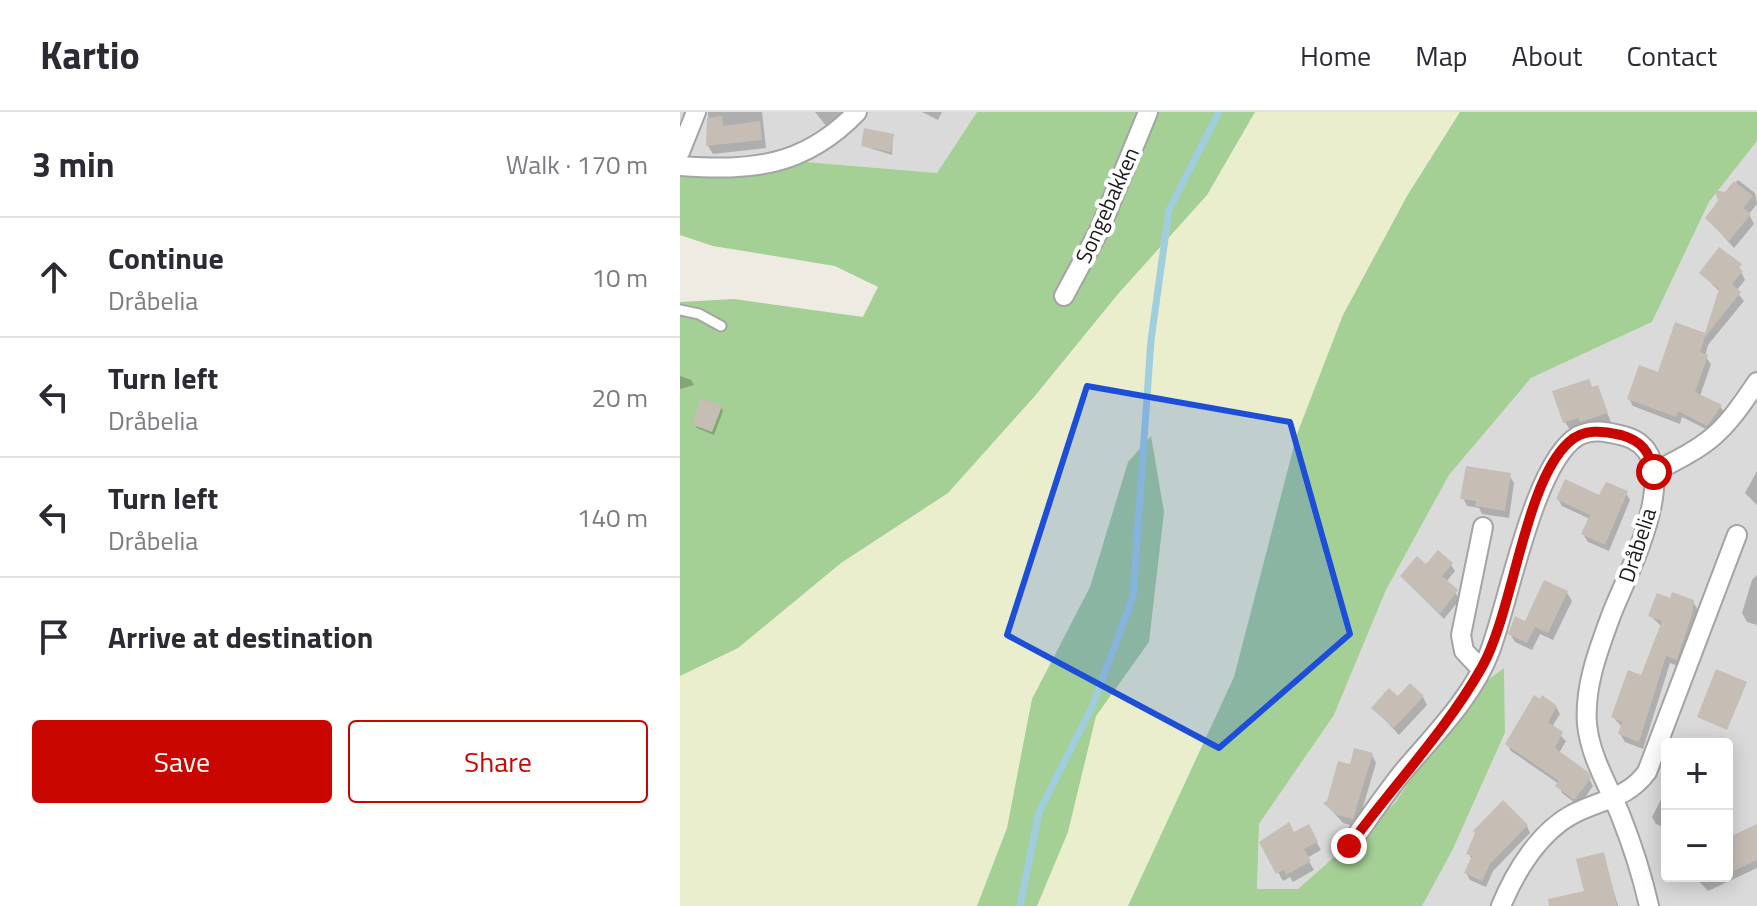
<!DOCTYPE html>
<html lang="en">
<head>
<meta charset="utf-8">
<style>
	body { margin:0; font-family:"Titillium Web",sans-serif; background:#f7f7f7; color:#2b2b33 }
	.controls { position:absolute; right:24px; bottom:24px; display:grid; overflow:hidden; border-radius:8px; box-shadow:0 4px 20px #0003 }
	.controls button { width:72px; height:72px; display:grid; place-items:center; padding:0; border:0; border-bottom:2px solid #e1e1e2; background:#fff; color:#2b2b33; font:40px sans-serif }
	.stop { position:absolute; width:24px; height:24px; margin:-18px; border:6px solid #c90700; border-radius:50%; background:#fff }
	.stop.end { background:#c90700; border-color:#fff; box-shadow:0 2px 8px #0008 }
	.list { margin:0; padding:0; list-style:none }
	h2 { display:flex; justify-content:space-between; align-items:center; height:104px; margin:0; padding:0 32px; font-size:34px }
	h2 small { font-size:26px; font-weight:400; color:#7c7c81 }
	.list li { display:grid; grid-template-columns:52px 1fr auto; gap:24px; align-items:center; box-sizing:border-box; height:120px; padding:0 32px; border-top:2px solid #e1e1e2 }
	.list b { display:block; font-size:30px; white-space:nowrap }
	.list p { margin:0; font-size:26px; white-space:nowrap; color:#7c7c81 }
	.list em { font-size:26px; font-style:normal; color:#7c7c81 }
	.actions { display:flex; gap:16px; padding:24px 32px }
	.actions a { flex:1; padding:18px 0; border:2px solid #c90700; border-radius:8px; text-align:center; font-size:28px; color:#c90700 }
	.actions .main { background:#c90700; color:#fff }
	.icon { flex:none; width:44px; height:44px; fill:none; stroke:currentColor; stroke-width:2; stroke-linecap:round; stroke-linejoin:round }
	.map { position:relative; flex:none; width:1077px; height:794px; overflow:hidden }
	header { display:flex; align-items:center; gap:48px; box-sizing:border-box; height:112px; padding:0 40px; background:#fff; border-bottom:2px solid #e1e1e2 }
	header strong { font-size:38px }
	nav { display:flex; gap:44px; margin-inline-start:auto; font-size:28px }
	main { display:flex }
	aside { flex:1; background:#fff }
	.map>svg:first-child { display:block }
	.residential { fill:#dbdada; fill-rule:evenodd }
	.farmland { fill:#eaeecc }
	.forest { fill:#a4cf95 }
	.shadow { fill:#0003 }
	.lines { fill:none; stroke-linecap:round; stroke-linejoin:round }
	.stream { stroke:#a0cede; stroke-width:7 }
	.building { fill:#c6bdb5 }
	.lane-casing { stroke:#a4a4a4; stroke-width:13 }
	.street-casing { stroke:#a4a4a4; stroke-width:22 }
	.lane { stroke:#fff; stroke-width:9 }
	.street { stroke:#fff; stroke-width:18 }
	.route { stroke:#c90700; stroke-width:10 }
	.marked { fill:#1d4ed8; fill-opacity:0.2; stroke:#1d4ed8; stroke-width:6; stroke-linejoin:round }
	.labels { text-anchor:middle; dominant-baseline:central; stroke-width:8; stroke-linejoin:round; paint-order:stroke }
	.street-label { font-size:22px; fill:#1d1d1d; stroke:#fff }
</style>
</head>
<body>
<header>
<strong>Kartio</strong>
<nav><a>Home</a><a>Map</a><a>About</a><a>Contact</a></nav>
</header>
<main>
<aside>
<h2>3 min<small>Walk · 170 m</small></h2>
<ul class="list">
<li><svg class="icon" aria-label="ahead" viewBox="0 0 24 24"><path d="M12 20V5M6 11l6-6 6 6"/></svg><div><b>Continue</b><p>Dråbelia</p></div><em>10 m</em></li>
<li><svg class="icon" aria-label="left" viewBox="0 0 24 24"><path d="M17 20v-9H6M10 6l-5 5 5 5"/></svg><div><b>Turn left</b><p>Dråbelia</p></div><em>20 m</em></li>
<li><svg class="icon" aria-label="left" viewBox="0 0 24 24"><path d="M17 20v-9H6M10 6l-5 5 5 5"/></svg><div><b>Turn left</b><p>Dråbelia</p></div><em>140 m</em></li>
<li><svg class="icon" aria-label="arrive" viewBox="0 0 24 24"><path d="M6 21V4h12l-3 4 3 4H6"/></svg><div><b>Arrive at destination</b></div></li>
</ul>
<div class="actions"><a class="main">Save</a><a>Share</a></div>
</aside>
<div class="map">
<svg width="1077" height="794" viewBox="0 0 1077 794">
	<rect width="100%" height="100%" fill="#eeebe2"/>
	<g class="residential">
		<polygon points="0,0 297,0 257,61 126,50 0,58"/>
		<path d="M1077,29V794H742L772,739L825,622L824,556L786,584L715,691L618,777H577L579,712L654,603L706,478L769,363L851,266L972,210L1029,90ZM987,632H1047V764H987Z"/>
	</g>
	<polygon class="farmland" points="575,0 780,0 727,84 663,203 617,322 554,565 448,794 357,794 388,720 416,604 469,530 448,350 410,475 352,587 327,716 297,794 0,794 0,564 58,536 161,451 268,381 354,285 438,182 527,83"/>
	<g class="forest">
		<polygon points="297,0 575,0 527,83 438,182 354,285 268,381 161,451 58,536 0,564 0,190 54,187 183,205 198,175 155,154 33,134 0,123 0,58 126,50 257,61"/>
		<polygon points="780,0 1077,0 1077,29 1029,90 972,210 851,266 769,363 706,478 654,603 579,712 577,777 618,777 715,691 786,584 824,556 825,621 772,739 742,794 448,794 554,565 617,322 663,203 727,84"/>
		<polygon points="471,324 484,400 469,530 416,604 388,720 357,794 297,794 327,716 352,587 410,475 448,350"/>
	</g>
	<g class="shadow">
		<polygon points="28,0 82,0 86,36 33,42 28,34"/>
		<polygon points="135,0 166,0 147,15"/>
		<polygon points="242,0 262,0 258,8"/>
		<polygon points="213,24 212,43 183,34"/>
		<polygon points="1058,68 1075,81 1077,92 1069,102 1074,112 1054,136 1027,106"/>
		<polygon points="1057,151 1065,168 1056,179 1064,189 1028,233 1025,244 1031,252 1020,284 1040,294 1045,302 1032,320 1002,305 1000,312 953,294 949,287 979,262 996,213 1027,223 1040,180 1021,161"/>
		<polygon points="0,264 11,268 14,273 0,277"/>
		<polygon points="917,276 931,310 890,318 885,310"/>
		<polygon points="41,295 43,299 34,323 17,316 15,313"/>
		<polygon points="1077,359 1077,393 1065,381"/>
		<polygon points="829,363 834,371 829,406 802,402 799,396 787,394 783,386"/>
		<polygon points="946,381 950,388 929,439 908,430 903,422 910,407 882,394 878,387"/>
		<polygon points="771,453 775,459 766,470 780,487 764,507 722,465 747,455"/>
		<polygon points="1077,463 1077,513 1067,510 1062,501 1072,468"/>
		<polygon points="887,481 892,489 873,528 860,522 852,538 835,530 830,522"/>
		<polygon points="991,488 1013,490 1018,498 1001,555 990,551 963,637 945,630 940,622 942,615 933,605 962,566 982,515 971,504"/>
		<polygon points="743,585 747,593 719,623 694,596 718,586"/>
		<polygon points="876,595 880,602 872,615 886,629 879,641 906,661 913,674 899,694 882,681 879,672 831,639 827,632"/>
		<polygon points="692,643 696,651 677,715 663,711 646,692 671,655"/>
		<polygon points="987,676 987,717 976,712 972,705"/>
		<polygon points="847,714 850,721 813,759 806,775 790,768 786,761 792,748 789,742"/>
		<polygon points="1077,714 1077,756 1028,779 1014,764 1047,764 1047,728"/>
		<polygon points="628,715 641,738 627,746 634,758 613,770 610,765 603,769 581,730 614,723"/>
		<polygon points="923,742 938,794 881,794 906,780"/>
	</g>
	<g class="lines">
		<polyline class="stream" points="340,794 359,700 412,595 453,485 471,228 489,98 539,0"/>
	</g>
	<g class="building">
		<polygon points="42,4 43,14 80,9 82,28 26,34 27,6"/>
		<polygon points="184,16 214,22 211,40 181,34"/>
		<polygon points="1054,69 1073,84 1063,96 1071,102 1049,129 1025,106 1038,89 1035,78 1045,80"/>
		<polygon points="1039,135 1062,152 1059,156 1063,159 1052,172 1061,180 1025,225 1020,240 1028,243 1015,280 1042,293 1027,314 998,299 996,305 947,287 959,253 978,260 995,210 1025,221 1039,177 1019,161"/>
		<polygon points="909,267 912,275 918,273 928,301 900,310 898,306 883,311 872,279"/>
		<polygon points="20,286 42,294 32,320 13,313"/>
		<polygon points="786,354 831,361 825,399 795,394 796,389 780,387"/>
		<polygon points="885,367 919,383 926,370 948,379 925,433 901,422 910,403 876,387"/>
		<polygon points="758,438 773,451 762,464 778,478 760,502 720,464 737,444 746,452"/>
		<polygon points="864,468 888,479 868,521 855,515 847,531 828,522 835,504 845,509"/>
		<polygon points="992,480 1014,488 1012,502 997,548 986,544 959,630 938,622 942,610 931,605 948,558 961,563 982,509 968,504 977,481 990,486"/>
		<polygon points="1036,557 1067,570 1047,618 1017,605"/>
		<polygon points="730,571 744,584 714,616 691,596 709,576 718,584"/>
		<polygon points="854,583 860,587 862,583 877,594 868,610 883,620 875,636 908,660 911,666 894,688 875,674 879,669 825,632"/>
		<polygon points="674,636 693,641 673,707 657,703 643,691 647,689 658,649 670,652"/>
		<polygon points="823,688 848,713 810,752 802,769 784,761 792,744 786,742 795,721 793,719"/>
		<polygon points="609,710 614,720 629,712 638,730 624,737 631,749 606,763 604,758 596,762 579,730"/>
		<polygon points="1077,712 1077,748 1047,762 1047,726"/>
		<polygon points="924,740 937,794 869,794 868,787 904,779 896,747"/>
	</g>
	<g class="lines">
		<g class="lane-casing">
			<polyline id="lane" points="0,198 19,202 41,214"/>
		</g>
		<g class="street-casing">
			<g id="street">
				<polyline points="0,40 16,0"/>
				<path d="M0,54C72,59 124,55 177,0"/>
				<polyline points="384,184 420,117 468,0"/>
				<path d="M974,360C1031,331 1041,324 1077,270"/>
				<polyline points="801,557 784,539 781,523 803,415"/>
				<path d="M669,734C686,710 703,685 722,661C753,624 793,585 810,539C829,489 854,350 898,324C913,316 928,320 944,324C1012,342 947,462 932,501C919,536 904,574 907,612C910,644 928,673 940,702C952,732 962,763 969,794"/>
				<path d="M821,794C835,760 859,720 893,702C922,687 947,687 967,660L1057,423"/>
			</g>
		</g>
		<use href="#lane" class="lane"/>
		<use href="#street" class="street"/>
	</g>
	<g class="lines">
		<path class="route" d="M669,734C712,675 766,619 802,555C834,498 844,371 889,330C904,316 923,319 941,323C962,329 969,339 974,360"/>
	</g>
	<path class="marked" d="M407,274L610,310L670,522L539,636L327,523Z"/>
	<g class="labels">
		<g class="street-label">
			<text transform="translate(427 93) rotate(-66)">Songebakken</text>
			<text transform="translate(957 433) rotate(-72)">Dråbelia</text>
		</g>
	</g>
</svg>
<div class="controls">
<button>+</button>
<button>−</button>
</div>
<div class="stop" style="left:974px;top:360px"></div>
<div class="stop end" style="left:669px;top:734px"></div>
</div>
</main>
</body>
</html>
